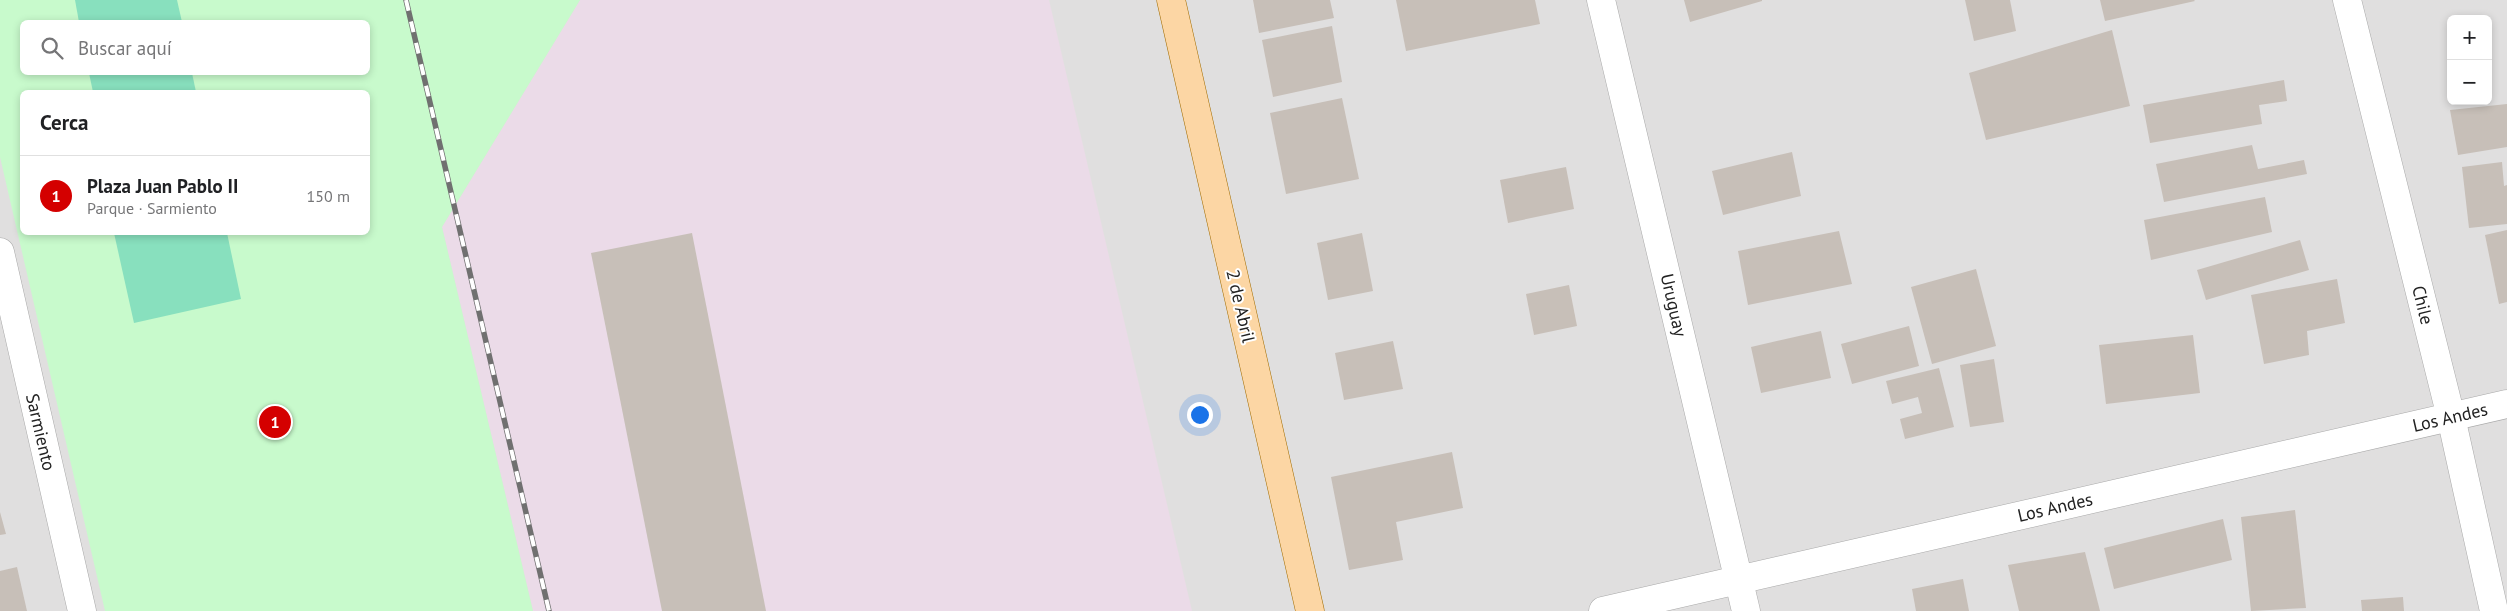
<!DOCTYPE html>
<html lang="es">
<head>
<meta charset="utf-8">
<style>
	body { margin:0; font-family:"PT Sans",sans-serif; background:#f6f6f6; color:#202124 }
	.controls { position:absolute; right:15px; top:15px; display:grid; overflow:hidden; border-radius:8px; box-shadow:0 2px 8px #0003 }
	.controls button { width:45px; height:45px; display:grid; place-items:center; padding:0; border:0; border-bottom:1px solid #e0e0e0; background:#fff; color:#202124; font:25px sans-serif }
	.you { position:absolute; left:1199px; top:414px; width:18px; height:18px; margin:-12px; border:4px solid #fff; border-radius:50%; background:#1a73e8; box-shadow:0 0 0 8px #1a73e833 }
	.badge { display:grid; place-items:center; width:32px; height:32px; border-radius:50%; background:#d40000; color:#fff; font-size:16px; font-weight:700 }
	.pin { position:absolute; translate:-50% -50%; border:2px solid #fff; box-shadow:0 1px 5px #0006 }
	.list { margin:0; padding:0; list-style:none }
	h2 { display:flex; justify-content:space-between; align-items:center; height:65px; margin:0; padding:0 20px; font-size:21px }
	h2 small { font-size:16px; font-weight:400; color:#757577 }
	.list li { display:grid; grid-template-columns:32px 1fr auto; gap:15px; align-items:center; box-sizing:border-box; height:80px; padding:0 20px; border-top:1px solid #e0e0e0 }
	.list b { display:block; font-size:19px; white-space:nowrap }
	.list p { margin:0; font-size:16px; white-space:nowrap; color:#757577 }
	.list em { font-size:16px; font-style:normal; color:#757577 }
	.icon { flex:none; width:28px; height:28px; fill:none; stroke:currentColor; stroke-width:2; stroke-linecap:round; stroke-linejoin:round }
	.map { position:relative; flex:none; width:2507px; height:611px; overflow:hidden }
	.search { position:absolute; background:#fff; box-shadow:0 2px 8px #0003; left:20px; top:20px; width:350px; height:55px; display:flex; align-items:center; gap:12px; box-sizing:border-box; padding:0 18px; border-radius:8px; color:#757577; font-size:19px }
	.panel { position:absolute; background:#fff; box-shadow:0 2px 8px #0003; left:20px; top:90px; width:350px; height:145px; border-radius:8px }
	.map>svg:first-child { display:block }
	.residential { fill:#e0dfdf; fill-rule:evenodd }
	.industrial { fill:#ebdbe8 }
	.park { fill:#c8facc; fill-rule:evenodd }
	.pitch { fill:#88e0be }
	.building { fill:#c7bfb8 }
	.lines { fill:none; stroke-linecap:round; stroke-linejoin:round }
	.minor-casing { stroke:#a9a9a9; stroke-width:29 }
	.major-casing { stroke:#a06b00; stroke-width:29 }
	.minor { stroke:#fff; stroke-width:28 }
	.major { stroke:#fcd6a4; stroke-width:28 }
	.rail-casing { stroke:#707070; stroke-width:5.5 }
	.rail { stroke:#fff; stroke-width:4; stroke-dasharray:11; stroke-linecap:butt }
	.labels { text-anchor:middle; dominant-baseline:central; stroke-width:4; stroke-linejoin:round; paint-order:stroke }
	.street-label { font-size:18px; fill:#222; stroke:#fff }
</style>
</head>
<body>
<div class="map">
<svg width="2507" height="611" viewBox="0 0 2507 611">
	<rect width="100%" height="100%" fill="#f2efe9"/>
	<path class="residential" d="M0,0H2507V611H0ZM2451,19H2488V101H2451ZM22,22H368V72H22ZM22,92H368V232H22Z"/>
	<polygon class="industrial" points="580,0 1049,0 1192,611 533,611 442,227"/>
	<path class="park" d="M0,0H580L442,227L533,611H105L0,157ZM22,22H368V72H22ZM22,92H368V232H22Z"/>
	<g class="pitch">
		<polygon points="75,0 177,0 182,22 79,22"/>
		<polygon points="89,73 192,73 196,92 93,92"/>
		<polygon points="114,233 227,233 241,299 134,323"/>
	</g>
	<g class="building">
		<polygon points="1253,0 1330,0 1334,18 1259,33"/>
		<polygon points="1396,0 1535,0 1540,24 1406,51"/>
		<polygon points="1684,0 1762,0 1762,1 1690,22"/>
		<polygon points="1965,0 2010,0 2016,31 1974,41"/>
		<polygon points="2100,0 2194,0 2195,1 2105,21"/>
		<polygon points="1332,26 1342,82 1273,97 1262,40"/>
		<polygon points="2112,30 2130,106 1986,140 1969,73"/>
		<polygon points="2284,80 2287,101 2259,105 2262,124 2150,143 2143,105"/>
		<polygon points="1342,98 1359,179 1286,194 1270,113"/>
		<polygon points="2507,104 2507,147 2458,155 2450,110"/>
		<polygon points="2252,145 2258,169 2304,160 2307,174 2164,202 2156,164"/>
		<polygon points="1792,152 1801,196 1723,215 1712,171"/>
		<polygon points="2502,162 2504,186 2507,185 2507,224 2469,228 2462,167"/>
		<polygon points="1566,167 1574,209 1508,223 1500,180"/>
		<polygon points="2265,197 2272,232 2151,260 2144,220"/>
		<polygon points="2507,230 2507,302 2499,304 2485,235"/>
		<polygon points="1839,231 1852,284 1748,305 1738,251"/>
		<polygon points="692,233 766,611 662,611 591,253"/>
		<polygon points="1362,233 1373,291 1328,300 1317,243"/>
		<polygon points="2300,240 2309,270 2206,300 2197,270"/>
		<polygon points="1976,269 1996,346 1932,364 1911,287"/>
		<polygon points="2337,279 2345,323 2307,331 2309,355 2264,364 2251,295"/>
		<polygon points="1569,285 1577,326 1534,335 1526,294"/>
		<polygon points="1909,326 1919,366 1852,384 1841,344"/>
		<polygon points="1821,331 1831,378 1761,393 1751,347"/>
		<polygon points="2193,335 2200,393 2106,404 2099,345"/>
		<polygon points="1393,341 1403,389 1344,400 1335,353"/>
		<polygon points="1994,359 2004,422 1970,427 1960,365"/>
		<polygon points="1939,368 1954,427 1905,439 1900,419 1922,413 1918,397 1892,404 1886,381"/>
		<polygon points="1452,452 1463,508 1396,522 1403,560 1349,570 1331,477"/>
		<polygon points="2295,510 2306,608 2251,611 2241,517"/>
		<polygon points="0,512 6,534 0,535"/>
		<polygon points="2223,519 2232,560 2114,589 2104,548"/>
		<polygon points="2085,552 2100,611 2019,611 2008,565"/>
		<polygon points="17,567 27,611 0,611 0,571"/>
		<polygon points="1963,579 1969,611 1916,611 1912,589"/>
		<polygon points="2403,597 2404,611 2362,611 2361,600"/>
	</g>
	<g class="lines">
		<g class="minor-casing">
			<g id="minor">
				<polyline points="1601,0 1746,611"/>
				<polyline points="2347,0 2451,417 2494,611"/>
				<polyline points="0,252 82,611"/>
				<polyline points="1603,611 2507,404"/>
			</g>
		</g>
		<g class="major-casing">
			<polyline id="major" points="1171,0 1310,611"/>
		</g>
		<use href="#minor" class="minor"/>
		<use href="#major" class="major"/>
		<g class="rail-casing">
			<polyline id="rail" points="406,0 549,611"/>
		</g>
		<use href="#rail" class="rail"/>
	</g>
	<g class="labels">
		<g class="street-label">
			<text transform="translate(1674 305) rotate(77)">Uruguay</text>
			<text transform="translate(2423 305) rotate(76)">Chile</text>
			<text transform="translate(1241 306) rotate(77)">2 de Abril</text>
			<text transform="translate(2450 417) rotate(-13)">Los Andes</text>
			<text transform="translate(41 432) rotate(77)">Sarmiento</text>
			<text transform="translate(2055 507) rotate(-13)">Los Andes</text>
		</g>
	</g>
</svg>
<div class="controls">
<button>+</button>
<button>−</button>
</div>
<div class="you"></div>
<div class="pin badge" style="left:275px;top:422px">1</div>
<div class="search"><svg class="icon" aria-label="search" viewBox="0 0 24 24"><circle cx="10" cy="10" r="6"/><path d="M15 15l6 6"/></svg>Buscar aquí</div>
<section class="panel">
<h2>Cerca<small></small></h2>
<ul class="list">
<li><span class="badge">1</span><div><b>Plaza Juan Pablo II</b><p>Parque · Sarmiento</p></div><em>150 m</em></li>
</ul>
</section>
</div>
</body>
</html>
